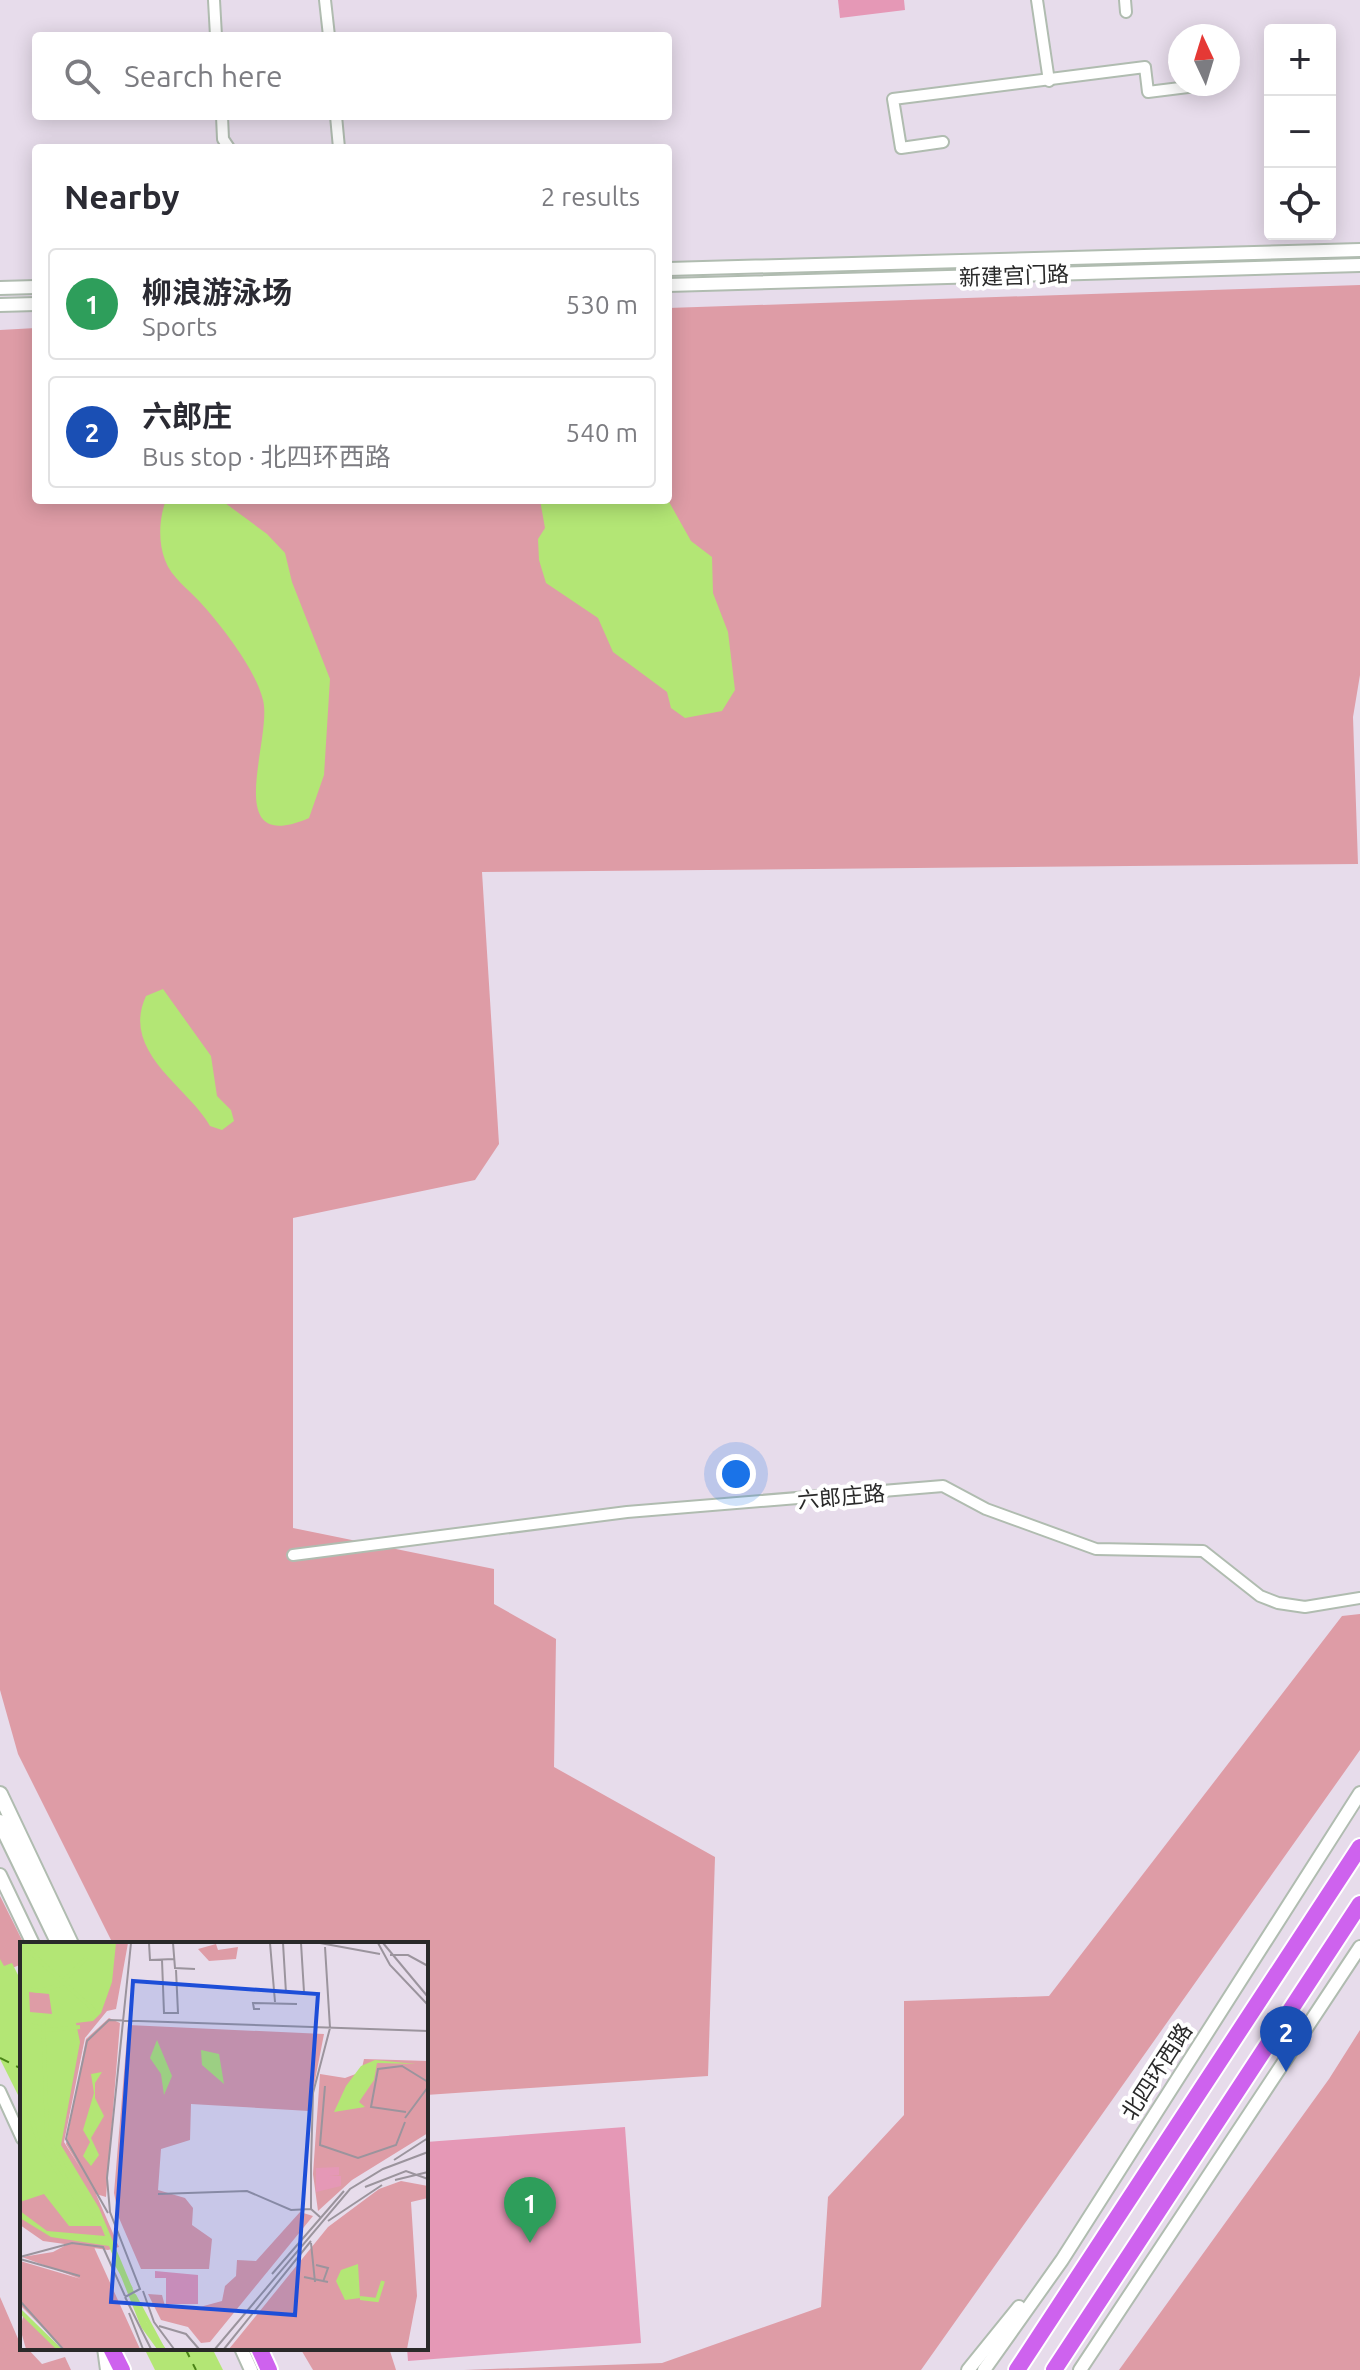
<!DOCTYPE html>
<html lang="en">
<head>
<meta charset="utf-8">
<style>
	body { margin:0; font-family:Ubuntu,"Noto Sans SC",sans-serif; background:#f2f2f3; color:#2b2b33 }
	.controls { position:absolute; right:24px; top:24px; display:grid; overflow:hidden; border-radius:8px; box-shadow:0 4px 20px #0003 }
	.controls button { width:72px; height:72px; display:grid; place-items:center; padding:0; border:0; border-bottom:2px solid #e1e1e2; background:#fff; color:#2b2b33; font:40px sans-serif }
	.compass { position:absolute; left:1168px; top:24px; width:72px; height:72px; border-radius:50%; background:#fff; box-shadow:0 4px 20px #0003; rotate:356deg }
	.you { position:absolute; left:736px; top:1474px; width:28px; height:28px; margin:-20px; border:6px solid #fff; border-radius:50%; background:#1a73e8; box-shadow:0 0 0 12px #1a73e833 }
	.badge { display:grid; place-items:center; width:52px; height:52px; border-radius:50%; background:#37833c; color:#fff; font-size:26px; font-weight:700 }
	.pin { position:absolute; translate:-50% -66px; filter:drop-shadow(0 2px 4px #0008) }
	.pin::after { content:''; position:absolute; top:42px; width:28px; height:24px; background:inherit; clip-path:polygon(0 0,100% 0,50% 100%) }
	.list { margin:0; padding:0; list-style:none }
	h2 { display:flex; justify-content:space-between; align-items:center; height:104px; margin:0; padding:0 32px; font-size:34px }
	h2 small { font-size:26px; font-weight:400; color:#7c7c81 }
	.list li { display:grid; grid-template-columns:52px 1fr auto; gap:24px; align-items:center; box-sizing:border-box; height:112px; margin:0 16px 16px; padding:0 16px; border:2px solid #e1e1e2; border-radius:8px }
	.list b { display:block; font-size:30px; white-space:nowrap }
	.list p { margin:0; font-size:26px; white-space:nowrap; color:#7c7c81 }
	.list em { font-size:26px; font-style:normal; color:#7c7c81 }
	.icon { flex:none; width:44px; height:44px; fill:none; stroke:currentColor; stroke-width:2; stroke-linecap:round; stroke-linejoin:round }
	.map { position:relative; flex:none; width:1360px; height:2370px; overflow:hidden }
	.search { position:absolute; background:#fff; box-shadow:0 4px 20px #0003; left:32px; top:32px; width:640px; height:88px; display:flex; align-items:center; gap:20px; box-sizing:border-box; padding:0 28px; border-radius:8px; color:#7c7c81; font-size:30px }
	.panel { position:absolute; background:#fff; box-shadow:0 4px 20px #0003; left:32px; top:144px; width:640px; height:360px; border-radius:8px }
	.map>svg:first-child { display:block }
	.green { fill:#de9ca6 }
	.pitch { fill:#e598b6 }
	.water { fill:#b3e675 }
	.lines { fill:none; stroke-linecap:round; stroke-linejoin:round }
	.ferry { stroke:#4a8416; stroke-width:2; stroke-dasharray:10 8; stroke-linecap:butt }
	.minor-casing { stroke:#b0bcb0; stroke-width:14 }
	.tertiary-casing { stroke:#b0bcb0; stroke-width:16 }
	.secondary-casing { stroke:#b0bcb0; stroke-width:18 }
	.trunk-casing { stroke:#fff; stroke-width:20 }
	.minor { stroke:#fff; stroke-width:10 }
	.tertiary { stroke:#fff; stroke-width:12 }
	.secondary { stroke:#fff; stroke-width:14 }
	.trunk { stroke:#ce62ee; stroke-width:16 }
	.labels { text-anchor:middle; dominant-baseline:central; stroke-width:8; stroke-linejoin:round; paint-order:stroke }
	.street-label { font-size:22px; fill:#292929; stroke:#fff }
	.inset-river { fill:none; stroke:#b3e675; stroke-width:4 }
	.inset-road { fill:none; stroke:#9b949d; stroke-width:2 }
	.view { fill:#1d4ed8; fill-opacity:0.15; stroke:#1d4ed8; stroke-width:4 }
	.inset-edge { fill:none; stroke:#292929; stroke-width:4 }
</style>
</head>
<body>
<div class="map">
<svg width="1360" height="2370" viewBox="0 0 1360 2370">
	<rect width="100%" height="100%" fill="#e7dceb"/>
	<g class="green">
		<polygon points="1360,285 1360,675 1353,717 1358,864 482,872 499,1144 475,1180 293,1218 293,1528 494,1569 494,1604 556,1639 554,1767 715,1857 708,2076 426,2095 426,1944 113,1944 18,1754 0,1690 0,330 36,328 36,500 668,500 668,308"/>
		<polygon points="1360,1614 1360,1750 921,2370 464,2370 662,2363 821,2307 828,2197 904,2115 904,2001 1049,1996 1342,1616"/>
		<polygon points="0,1896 24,1944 22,1964 0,1973"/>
		<polygon points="1360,2030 1360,2370 1119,2370 1329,2079"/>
		<polygon points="0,2297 22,2348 27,2348 42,2364 65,2357 71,2370 0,2370"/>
		<polygon points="300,2348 389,2348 396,2370 313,2370"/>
	</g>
	<g class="pitch">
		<polygon points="838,0 904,0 905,10 840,18"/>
		<polygon points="625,2127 641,2343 408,2361 407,2348 426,2348 426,2142"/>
	</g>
	<g class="water">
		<path d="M166,500H221L267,534L285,553L292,582L330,679L324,775L309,818C219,857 273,739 263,700C256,670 221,625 200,602C188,589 171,577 165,560C158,542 159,518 166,500Z"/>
		<polygon points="540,500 668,500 691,541 712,557 713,593 728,632 735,690 722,711 685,718 671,708 667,692 613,652 598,618 546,583 539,560 538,539 545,528"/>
		<path d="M163,989L211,1056L217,1096L231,1110L234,1121L222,1130L210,1126C188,1087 120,1052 146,996Z"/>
		<polygon points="0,1959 4,1966 12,1963 22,1983 22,2103 0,2059"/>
		<polygon points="144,2348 212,2348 223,2370 155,2370"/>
	</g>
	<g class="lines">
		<g class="ferry">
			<polyline points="0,2058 22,2069"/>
			<polyline points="185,2348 196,2370"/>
		</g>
		<g class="minor-casing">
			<g id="minor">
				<polyline points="214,0 216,36"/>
				<polyline points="325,0 329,36"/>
				<polyline points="1037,0 1049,81"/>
				<polyline points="1125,0 1126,12"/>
				<polyline points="222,116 223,139 229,148"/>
				<polyline points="336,116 339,148"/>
				<polyline points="943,142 901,148 893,99 1145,67 1148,92 1212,84"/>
				<polyline points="293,1555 627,1512 943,1486 986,1509 1096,1549 1203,1551 1260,1596 1278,1603 1305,1607 1360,1598"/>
				<polyline points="0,2091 22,2139"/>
			</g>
		</g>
		<g class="tertiary-casing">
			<g id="tertiary">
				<polyline points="668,269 1360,250"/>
				<polyline points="668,285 1360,265"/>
				<polyline points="0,288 36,287"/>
				<polyline points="0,305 36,304"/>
				<polyline points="0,1875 33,1944"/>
				<polyline points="104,2348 107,2370"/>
				<polyline points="241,2348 251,2370"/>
				<polyline points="968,2370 1019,2307"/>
				<polyline points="984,2370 1062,2260 1360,1793"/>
				<polyline points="1080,2370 1360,1947"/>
			</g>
		</g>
		<g class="secondary-casing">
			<g id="secondary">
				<polyline points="0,1794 71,1944"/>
				<polyline points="0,1822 59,1944"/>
			</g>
		</g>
		<g class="trunk-casing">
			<g id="trunk">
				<polyline points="111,2348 122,2370"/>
				<polyline points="259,2348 269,2370"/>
				<polyline points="1017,2370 1360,1847"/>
				<polyline points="1054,2370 1360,1904"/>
			</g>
		</g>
		<use href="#minor" class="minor"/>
		<use href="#tertiary" class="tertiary"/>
		<use href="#secondary" class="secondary"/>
		<use href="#trunk" class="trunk"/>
	</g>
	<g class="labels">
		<g class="street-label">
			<text transform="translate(1014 275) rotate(-2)">新建宫门路</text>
			<text transform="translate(841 1496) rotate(-5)">六郎庄路</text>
			<text transform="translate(1156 2071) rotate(-57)">北四环西路</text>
		</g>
	</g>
	<g transform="translate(20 1942)">
		<rect width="408" height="408" fill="#e7dceb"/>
		<path d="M0,1H108L96,67L87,69L65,96L44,200L61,227L46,202L66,97L89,76L100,81L86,255L76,252L99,305L88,308L23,299L0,283ZM196,2L198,8L218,5L216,17L189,19L178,7ZM108,83L304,92L289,169L171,162L170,198L141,207L138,248L165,256L173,266L172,283L192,297L189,327H121L99,276L94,251ZM344,117L408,119V191L332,238L298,269L293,232L300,132L325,136L341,130ZM381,239L408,244V256L391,260L397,354L387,407H209L308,285L359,247ZM280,270L293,274L190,400L181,401L168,385L141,378L128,352L142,353L145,364L180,365L202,359L205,344L216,334L217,318L236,319ZM48,302L73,303L120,407H44L2,365L0,319L61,337L2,315L33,310ZM4,372L36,406L6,407L0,386Z" fill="#de9ca6"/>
		<path d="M319,225V233L309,234H321V244L296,250V226ZM135,329L178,333V362H146V336H135Z" fill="#e598b6"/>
		<path d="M0,1H96L92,40L81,71L73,79L56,81L60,100L41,203L79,266L127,381L146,407H137L121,385L89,304L31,295L0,276V269L27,289L85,294L81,284H49L24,252L0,260ZM9,50L29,52L32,72L10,70ZM137,98L152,134L144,153L141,132L130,116ZM181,108L199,112L204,142L182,123ZM355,118L396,122L357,121L354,138L339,160L345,165L314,170L326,144L341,124ZM82,130L75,141V156L84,174L71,196L79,213L71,224L63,214L70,200L63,188L74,151L71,132ZM338,322L340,356L325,358L316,339L321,328Z" fill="#b3e675" fill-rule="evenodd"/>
		<path class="inset-river" d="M0,1L76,70M0,46L19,49L40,43L68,14V1M23,72L27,193L74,282M0,81L30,88L60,85M0,85L22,73M0,139L19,202L68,275M94,318L111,347M114,353L143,407M340,356L357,358L363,339M0,369L39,407"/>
		<path class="inset-road" d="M129,1L130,18L154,17M153,1L155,26L175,27M250,1L255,60M263,1L266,51M281,1L284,50M300,1L360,12M358,1L370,23L408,63M363,1L408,55M370,13H388L408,24M142,18L144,71H158L156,28M240,67H234L233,61L277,62M305,144L300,203L338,216L376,203L385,180M386,170L351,165L358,127L382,124L408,140M385,176L408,145M374,218L408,196M375,238L408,230M345,245L386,229L408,237M138,252L227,249L271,268L291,267M88,271L46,197L67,99L89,78L408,89M300,275L291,267V223L293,151L310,86L305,5M308,279L362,243M291,301L295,340M0,315L52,301L83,305L105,354M0,317L60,334M296,323L308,326L303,340M252,332L324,249M284,335L308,340M123,349L134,380L154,407M105,355L120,347L90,270L87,236L111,1M105,355L131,407M0,359L43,407M109,371L123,407M139,384L166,392L179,407M195,407L330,247L363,227L408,210M204,407L291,299"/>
		<path class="view" d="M113,39L298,52L275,373L91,360Z"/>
		<rect width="408" height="408" class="inset-edge"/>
	</g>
</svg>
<div class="controls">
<button>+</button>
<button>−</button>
<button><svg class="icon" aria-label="locate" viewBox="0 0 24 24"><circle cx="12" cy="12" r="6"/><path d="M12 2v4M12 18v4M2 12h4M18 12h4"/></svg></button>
</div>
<svg class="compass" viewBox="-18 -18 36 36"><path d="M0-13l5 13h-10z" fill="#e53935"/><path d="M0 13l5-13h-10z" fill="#7c7c81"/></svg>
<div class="you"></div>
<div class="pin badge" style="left:530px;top:2243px;background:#2e9e5b">1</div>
<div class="pin badge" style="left:1286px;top:2072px;background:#1a4fb4">2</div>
<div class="search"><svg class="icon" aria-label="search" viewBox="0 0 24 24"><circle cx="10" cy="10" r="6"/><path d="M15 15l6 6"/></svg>Search here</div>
<section class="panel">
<h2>Nearby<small>2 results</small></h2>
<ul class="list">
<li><span class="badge" style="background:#2e9e5b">1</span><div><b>柳浪游泳场</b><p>Sports</p></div><em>530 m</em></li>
<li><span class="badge" style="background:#1a4fb4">2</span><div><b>六郎庄</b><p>Bus stop · 北四环西路</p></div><em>540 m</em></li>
</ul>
</section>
</div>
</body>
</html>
